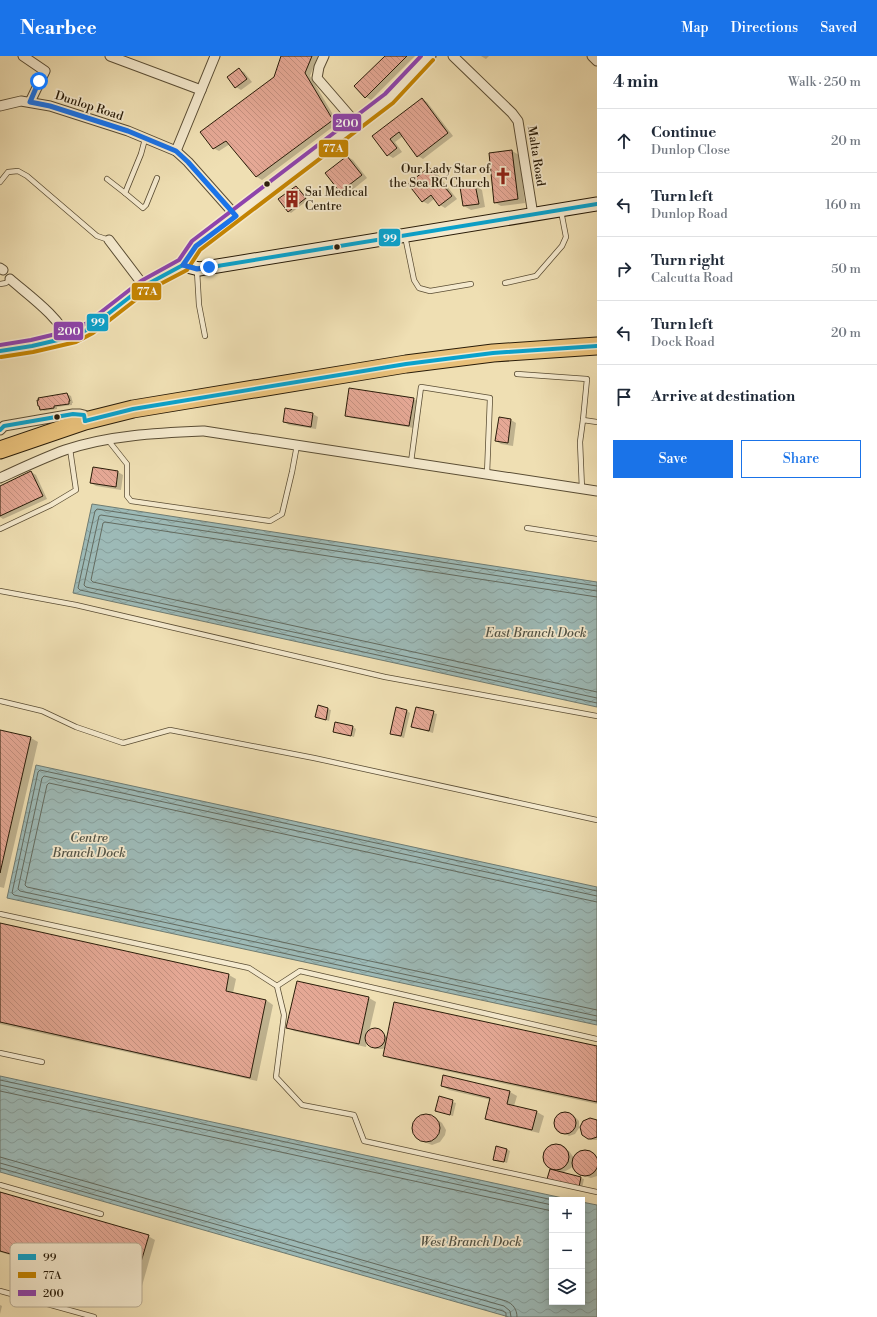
<!DOCTYPE html>
<html lang="en">
<head>
<meta charset="utf-8">
<style>
	body { margin:0; font-family:"Libre Bodoni",serif; background:#f6f6f7; color:#1f2937 }
	.controls { position:absolute; right:12px; bottom:12px; display:grid; overflow:hidden; border-radius:0px; box-shadow:0 2px 10px #0003 }
	.controls button { width:36px; height:36px; display:grid; place-items:center; padding:0; border:0; border-bottom:1px solid #e0e1e3; background:#fff; color:#1f2937; font:20px sans-serif }
	.stop { position:absolute; width:12px; height:12px; margin:-9px; border:3px solid #1a73e8; border-radius:50%; background:#fff }
	.stop.end { background:#1a73e8; border-color:#fff; box-shadow:0 1px 4px #0008 }
	.list { margin:0; padding:0; list-style:none }
	h2 { display:flex; justify-content:space-between; align-items:center; height:52px; margin:0; padding:0 16px; font-size:17px }
	h2 small { font-size:13px; font-weight:400; color:#747a83 }
	.list li { display:grid; grid-template-columns:26px 1fr auto; gap:12px; align-items:center; box-sizing:border-box; height:64px; padding:0 16px; border-top:1px solid #e0e1e3 }
	.list b { display:block; font-size:15px; white-space:nowrap }
	.list p { margin:0; font-size:13px; white-space:nowrap; color:#747a83 }
	.list em { font-size:13px; font-style:normal; color:#747a83 }
	.actions { display:flex; gap:8px; padding:12px 16px }
	.actions a { flex:1; padding:9px 0; border:1px solid #1a73e8; border-radius:0px; text-align:center; font-size:14px; color:#1a73e8 }
	.actions .main { background:#1a73e8; color:#fff }
	.icon { flex:none; width:22px; height:22px; fill:none; stroke:currentColor; stroke-width:2; stroke-linecap:round; stroke-linejoin:round }
	.map { position:relative; flex:none; width:597px; height:1261px; overflow:hidden }
	header { display:flex; align-items:center; gap:24px; box-sizing:border-box; height:56px; padding:0 20px; background:#1a73e8; color:#fff }
	header strong { font-size:19px }
	nav { display:flex; gap:22px; margin-inline-start:auto; font-size:14px }
	main { display:flex }
	aside { flex:1; background:#fff }
	.map>svg:first-child { display:block }
	.water { fill:url(#water-waves); stroke:#6f7b71 }
	.shadow { fill:#0003 }
	.lines { fill:none; stroke-linecap:round; stroke-linejoin:round }
	.shore { stroke:#636b60; stroke-width:1 }
	.building { fill:url(#building-back-hatch); stroke:#291c09 }
	.lane-casing { stroke:#5a4d34; stroke-width:6 }
	.street-casing { stroke:#5a4d34; stroke-width:11 }
	.secondary-casing { stroke:#291c09; stroke-width:15 }
	.highway-casing { stroke:#291c09; stroke-width:19 }
	.lane { stroke:#f5eace; stroke-width:4.5 }
	.street { stroke:#f5eace; stroke-width:9 }
	.secondary { stroke:#f5eace; stroke-width:13 }
	.highway { stroke:#e8c07a; stroke-width:17 }
	.bus-1-casing { stroke:#f5eace; stroke-width:7 }
	.bus-2-casing { stroke:#f5eace; stroke-width:7 }
	.bus-3-casing { stroke:#f5eace; stroke-width:7 }
	.bus-1 { stroke:#0aa2cc; stroke-width:4 }
	.bus-2 { stroke:#c48402; stroke-width:4 }
	.bus-3 { stroke:#8e44ad; stroke-width:4 }
	.route { stroke:#1a73e8; stroke-width:5 }
	.bus-dot { fill:#291c09; stroke:#f5eace; stroke-width:1.5 }
	.labels { text-anchor:middle; dominant-baseline:central; stroke-width:3.5; stroke-linejoin:round; paint-order:stroke }
	.street-label { font-size:12px; fill:#291c09; stroke:#f5eace }
	.poi-label { font-size:12px; fill:#291c09; stroke:#f5eace; text-anchor:end }
	.water-label { font-size:13px; font-style:italic; fill:#525346; stroke:#f5eace }
	.key { fill:#f5eace; stroke:#b8ac93; stroke-width:1 }
	.key-label { font-size:11px; fill:#291c09 }
	.line-badge { stroke:#f5eace; stroke-width:1.5 }
	.badge-label { font-size:11px; text-anchor:middle; font-weight:bold; fill:#fff }
</style>
</head>
<body>
<header>
<strong>Nearbee</strong>
<nav><a>Map</a><a>Directions</a><a>Saved</a></nav>
</header>
<main>
<div class="map">
<svg width="597" height="1261" viewBox="0 0 597 1261">
	<defs>
		<pattern id="water-waves" width="16" height="10" patternUnits="userSpaceOnUse"><rect width="16" height="10" fill="#9dbab7"/><path d="M0 5q4-4 8 0t8 0" fill="none" stroke="#879f9c"/></pattern>
		<pattern id="building-back-hatch" width="6" height="6" patternUnits="userSpaceOnUse"><rect width="6" height="6" fill="#e5a895"/><path d="M-1 5l2 2M0 0l6 6M5-1l2 2" fill="none" stroke="#c4907f"/></pattern>
	</defs>
	<rect width="100%" height="100%" fill="#efdfb3"/>
	<filter id="stains"><feTurbulence type="fractalNoise" baseFrequency=".005" numOctaves="4"/><feColorMatrix values="0 0 0 0 .2 0 0 0 0 .09 0 0 0 0 .02 0 0 0 .5 -.17"/></filter>
	<radialGradient id="worn" r=".72"><stop offset=".6" stop-color="#630" stop-opacity="0"/><stop offset="1" stop-color="#630" stop-opacity=".3"/></radialGradient>
	<g class="water">
		<polygon points="92,448 597,526 597,651 73,537"/>
		<polygon points="36,709 597,831 597,969 7,842"/>
		<polygon points="0,1020 572,1144 552,1144 552,1246 582,1246 582,1146 597,1149 597,1261 509,1261 0,1116"/>
	</g>
	<g class="shadow">
		<polygon points="283,0 318,0 310,20 338,67 262,124 257,121 230,88 219,95 213,92 275,22"/>
		<polygon points="386,0 415,0 371,44 366,41"/>
		<polygon points="481,0 489,0 486,3"/>
		<polygon points="239,14 244,16 252,26 241,34 236,31"/>
		<polygon points="422,43 427,46 453,80 423,103 418,100 403,80 395,86 402,96 393,102 388,99 373,80"/>
		<polygon points="512,95 519,99 525,147 501,150 494,146 490,98"/>
		<polygon points="348,101 353,104 367,122 346,139 341,136"/>
		<polygon points="430,113 435,115 457,143 445,152 440,149 435,142 428,148 422,145"/>
		<polygon points="475,129 482,134 485,151 471,154 464,150 461,132"/>
		<polygon points="296,131 300,133 308,144 291,157 288,155"/>
		<polygon points="67,338 71,340 73,347 72,347 72,349 57,351 57,353 44,355 41,353"/>
		<polygon points="413,343 419,346 414,372 351,362 346,359"/>
		<polygon points="286,353 313,358 318,361 316,373 289,369 284,366"/>
		<polygon points="500,363 511,364 516,367 513,390 501,388 496,385"/>
		<polygon points="94,413 118,416 123,419 121,434 96,430 91,427"/>
		<polygon points="31,416 36,419 47,443 3,463 0,461 0,431"/>
		<polygon points="318,650 331,654 329,665 316,661"/>
		<polygon points="416,652 437,658 433,677 412,671"/>
		<polygon points="407,655 410,657 404,682 391,678"/>
		<polygon points="353,671 356,673 354,681 334,675"/>
		<polygon points="0,675 31,682 38,686 4,832 0,831"/>
		<polygon points="0,868 229,919 236,923 233,937 266,944 273,949 257,1025 0,968"/>
		<polygon points="297,926 369,942 376,946 369,976 373,973 380,974 388,982 597,991 597,1048 391,1003 384,999 386,990 383,993 375,993 367,986 366,991 294,975 287,971"/>
		<polygon points="444,1020 510,1036 517,1040 514,1050 537,1056 544,1060 539,1077 493,1066 487,1062 491,1044 449,1034 442,1030"/>
		<polygon points="439,1042 456,1047 453,1060 436,1055"/>
		<polygon points="567,1057 574,1060 579,1065 579,1072 575,1078 569,1080 558,1074 555,1067 559,1060"/>
		<polygon points="422,1059 426,1059 434,1061 442,1067 446,1074 445,1079 440,1086 432,1089 424,1086 418,1083 413,1076 413,1071 416,1064"/>
		<polygon points="597,1065 597,1084 592,1084 588,1082"/>
		<polygon points="555,1090 569,1095 574,1102 573,1107 577,1099 584,1096 588,1096 597,1101 597,1120 591,1122 584,1120 578,1117 573,1109 571,1112 562,1117 584,1123 582,1132 551,1112 545,1105 544,1101 547,1093"/>
		<polygon points="506,1093 510,1095 507,1107 494,1103"/>
		<polygon points="0,1137 148,1180 155,1184 140,1237 0,1196"/>
		<polygon points="0,1249 2,1250 0,1258"/>
	</g>
	<g class="lines">
		<g class="shore">
			<polyline points="597,530 97,453 95,455 78,532 80,534 597,647"/>
			<polyline points="597,535 101,459 99,460 84,529 86,531 597,642"/>
			<polyline points="597,541 105,466 103,467 91,524 93,526 597,636"/>
			<polyline points="597,835 40,714 38,716 12,837 14,839 597,965"/>
			<polyline points="597,840 44,720 42,722 18,833 20,835 597,960"/>
			<polyline points="597,846 49,727 47,729 25,829 27,831 597,954"/>
			<polyline points="0,1024 553,1144"/>
			<polyline points="0,1029 552,1149"/>
			<polyline points="0,1035 552,1155"/>
			<path d="M0,1101L506,1245C513,1248 517,1253 517,1261"/>
			<polyline points="0,1107 504,1250 510,1255 511,1261"/>
			<polyline points="0,1112 503,1255 506,1257 506,1261"/>
		</g>
	</g>
	<g class="building">
		<polygon points="281,0 312,0 305,17 333,64 256,121 226,85 213,93 200,76 274,21"/>
		<polygon points="385,0 407,0 365,42 354,30"/>
		<polygon points="239,12 247,23 235,32 227,21"/>
		<polygon points="422,42 448,77 417,101 399,76 390,83 397,92 387,100 372,80"/>
		<polygon points="512,94 518,143 494,147 489,97"/>
		<polygon points="347,100 362,119 340,136 325,117"/>
		<polygon points="429,111 452,140 439,150 431,139 422,146 408,128"/>
		<polygon points="475,128 479,148 463,150 460,131"/>
		<polygon points="296,130 306,142 288,156 278,143"/>
		<polygon points="349,332 414,342 409,370 345,360"/>
		<polygon points="67,337 70,345 69,345 69,348 54,350 54,352 40,354 39,350 38,350 37,344 39,344 38,342"/>
		<polygon points="285,352 313,357 311,371 283,366"/>
		<polygon points="499,361 511,363 508,387 495,385"/>
		<polygon points="93,411 118,415 116,431 90,427"/>
		<polygon points="31,415 43,440 0,460 0,430"/>
		<polygon points="318,649 328,652 326,664 315,661"/>
		<polygon points="396,651 407,654 401,680 390,678"/>
		<polygon points="416,651 434,655 429,675 411,671"/>
		<polygon points="335,666 353,670 351,680 333,676"/>
		<polygon points="0,674 31,681 0,817"/>
		<polygon points="0,867 229,918 226,935 266,944 250,1022 0,966"/>
		<polygon points="297,925 369,941 359,988 286,972"/>
		<polygon points="394,946 597,990 597,1046 383,1000"/>
		<circle cx="375" cy="982" r="10"/>
		<polygon points="443,1019 510,1035 507,1048 537,1055 532,1074 485,1063 490,1042 441,1030"/>
		<polygon points="439,1040 453,1044 450,1059 435,1055"/>
		<circle cx="565" cy="1067" r="11"/>
		<circle cx="426" cy="1072" r="14"/>
		<polygon points="590,1062 597,1064 597,1081 591,1083 588,1083 582,1079 580,1071 583,1065"/>
		<circle cx="556" cy="1101" r="13"/>
		<polygon points="496,1090 507,1093 504,1106 493,1104"/>
		<circle cx="585" cy="1107" r="13"/>
		<polygon points="550,1113 581,1121 579,1131 547,1123"/>
		<polygon points="0,1136 149,1179 133,1233 0,1195"/>
	</g>
	<g class="lines">
		<g class="lane-casing">
			<g id="lane">
				<polyline points="145,83 141,98 125,137 143,152 146,149 157,122"/>
				<polyline points="107,123 125,137"/>
				<polyline points="0,126 8,116 18,115 27,120 97,180 109,184"/>
				<polyline points="405,180 414,224 419,232 430,235 471,228"/>
				<polyline points="197,215 199,249 205,280"/>
				<polyline points="505,227 536,220 562,190 566,181 561,155"/>
				<polyline points="0,228 6,227 10,223"/>
				<polyline points="517,318 587,323 583,364"/>
				<polyline points="108,384 127,408 127,440 131,445 270,465 282,458 292,416 297,389"/>
				<polyline points="411,406 421,331 490,342 487,418"/>
				<polyline points="582,433 580,386 583,364 597,366"/>
				<polyline points="527,472 597,483"/>
				<polyline points="0,473 51,449 76,434 70,393"/>
				<polyline points="0,535 76,549 385,621 597,660"/>
				<polyline points="0,645 42,655 76,671 123,687 170,674 314,702 597,764"/>
				<polyline points="0,858 249,912 277,930 284,959 276,1021 302,1049 354,1059 364,1085 597,1136"/>
				<polyline points="277,930 300,915 597,983"/>
				<polyline points="0,997 42,1006"/>
				<polyline points="0,1129 101,1158"/>
				<polyline points="0,1235 94,1261"/>
			</g>
		</g>
		<g class="street-casing">
			<g id="street">
				<polyline points="23,0 45,15 30,46"/>
				<polyline points="110,0 201,34"/>
				<polyline points="324,0 319,11 317,22 349,59 355,69"/>
				<polyline points="453,0 512,57 518,65 533,159"/>
				<polyline points="592,0 597,5"/>
				<polyline points="0,50 21,45 50,50 128,75 176,95 188,106 236,160"/>
				<polyline points="176,95 215,0"/>
				<polyline points="109,184 144,230"/>
				<polyline points="0,212 3,214"/>
				<path d="M10,223C27,238 61,262 67,283"/>
				<polyline points="0,374 4,370 73,358 80,358 84,359 85,365"/>
				<path d="M0,422C22,412 43,402 65,394C109,379 158,377 204,375L597,435"/>
			</g>
		</g>
		<g class="secondary-casing">
			<g id="secondary">
				<polyline points="183,209 199,213 597,148"/>
				<polyline points="0,295 32,290 75,280 90,272 144,230 183,209 196,190 389,42 429,0"/>
			</g>
		</g>
		<g class="highway-casing">
			<polyline id="highway" points="0,394 85,365 133,353 406,308 493,297 597,290"/>
		</g>
		<use href="#lane" class="lane"/>
		<use href="#street" class="street"/>
		<use href="#secondary" class="secondary"/>
		<use href="#highway" class="highway"/>
		<g class="bus-1-casing">
			<g id="bus-1">
				<polyline points="183,209 199,213 597,148"/>
				<polyline points="0,295 32,290 75,280 90,272 144,230 183,209"/>
				<polyline points="85,365 133,353 406,308 493,297 597,290"/>
				<polyline points="0,374 4,370 73,358 84,359 85,365"/>
			</g>
		</g>
		<g class="bus-2-casing">
			<polyline id="bus-2" points="1,301 33,296 76,286 93,277 147,235 187,214 200,194 393,47 433,4"/>
		</g>
		<g class="bus-3-casing">
			<polyline id="bus-3" points="0,289 31,284 73,274 87,267 141,225 179,204 192,185 385,38 421,0"/>
		</g>
		<use href="#bus-1" class="bus-1"/>
		<use href="#bus-2" class="bus-2"/>
		<use href="#bus-3" class="bus-3"/>
	</g>
	<g class="lines">
		<polyline class="route" points="39,25 30,46 50,50 128,75 176,95 188,106 236,160 196,190 183,209 197,213 209,211"/>
	</g>
	<defs>
		<g id="church-bare" transform="scale(1.38)"><path d="M-1.2-6h2.4v3.5h3.3v2.4h-3.3V6h-2.4V-.1h-3.3v-2.4h3.3Z" fill="#8f2418" stroke="#f5eace" stroke-width="2.5" paint-order="stroke"/></g>
		<g id="building-bare" transform="scale(1.38)"><path d="M-4-6H4V6H1V3H-1V6H-4ZM-2.5-4.3h1.7v1.8h-1.7ZM.8-4.3h1.7v1.8H.8ZM-2.5-1h1.7V.8h-1.7ZM.8-1h1.7V.8H.8Z" fill="#8f2418" stroke="#f5eace" stroke-width="2.5" paint-order="stroke"/></g>
	</defs>
	<g fill-rule="evenodd">
		<use href="#church-bare" x="503" y="120"/>
		<use href="#building-bare" x="292" y="143"/>
	</g>
	<g class="bus-dot">
		<circle cx="267" cy="128" r="3.5"/>
		<circle cx="337" cy="191" r="3.5"/>
		<circle cx="57" cy="361" r="3.5"/>
	</g>
	<g class="labels">
		<g class="street-label">
			<text transform="translate(89 50) rotate(18)">Dunlop Road</text>
			<text transform="translate(536 100) rotate(81)">Malta Road</text>
		</g>
		<g class="poi-label">
			<text x="490" y="113">Our Lady Star of<tspan x="490" dy="14">the Sea RC Church</tspan></text>
			<text x="305" y="136" text-anchor="start">Sai Medical<tspan x="305" dy="14">Centre</tspan></text>
		</g>
		<g class="water-label">
			<text x="536" y="577">East Branch Dock</text>
			<text x="89" y="782">Centre<tspan x="89" dy="15">Branch Dock</tspan></text>
			<text x="471" y="1186">West Branch Dock</text>
		</g>
	</g>
	<rect x="10" y="1187" width="132" height="64" rx="6" class="key"/>
	<rect x="18" y="1198" width="18" height="6" fill="#0aa2cc"/>
	<rect x="18" y="1216" width="18" height="6" fill="#c48402"/>
	<rect x="18" y="1234" width="18" height="6" fill="#8e44ad"/>
	<g class="key-label">
		<text x="43" y="1205">99</text>
		<text x="43" y="1223">77A</text>
		<text x="43" y="1241">200</text>
	</g>
	<g class="line-badge">
		<rect x="332" y="57" width="30" height="19" rx="4" fill="#8e44ad"/>
		<rect x="318" y="83" width="31" height="19" rx="4" fill="#c48402"/>
		<rect x="378" y="172" width="23" height="19" rx="4" fill="#0aa2cc"/>
		<rect x="131" y="226" width="31" height="19" rx="4" fill="#c48402"/>
		<rect x="86" y="257" width="23" height="19" rx="4" fill="#0aa2cc"/>
		<rect x="53" y="265" width="31" height="20" rx="4" fill="#8e44ad"/>
	</g>
	<g class="badge-label">
		<text x="347" y="71">200</text>
		<text x="333" y="96">77A</text>
		<text x="390" y="186">99</text>
		<text x="147" y="239">77A</text>
		<text x="98" y="270">99</text>
		<text x="69" y="279">200</text>
	</g>
	<rect width="100%" height="100%" filter="url(#stains)"/>
	<rect width="100%" height="100%" fill="url(#worn)"/>
</svg>
<div class="controls">
<button>+</button>
<button>−</button>
<button><svg class="icon" aria-label="layers" viewBox="0 0 24 24"><path d="M12 4l9 5-9 5-9-5zM3 14l9 5 9-5"/></svg></button>
</div>
<div class="stop" style="left:39px;top:25px"></div>
<div class="stop end" style="left:209px;top:211px"></div>
</div>
<aside>
<h2>4 min<small>Walk · 250 m</small></h2>
<ul class="list">
<li><svg class="icon" aria-label="ahead" viewBox="0 0 24 24"><path d="M12 20V5M6 11l6-6 6 6"/></svg><div><b>Continue</b><p>Dunlop Close</p></div><em>20 m</em></li>
<li><svg class="icon" aria-label="left" viewBox="0 0 24 24"><path d="M17 20v-9H6M10 6l-5 5 5 5"/></svg><div><b>Turn left</b><p>Dunlop Road</p></div><em>160 m</em></li>
<li><svg class="icon" aria-label="right" viewBox="0 0 24 24"><path d="M7 20v-9h11M14 6l5 5-5 5"/></svg><div><b>Turn right</b><p>Calcutta Road</p></div><em>50 m</em></li>
<li><svg class="icon" aria-label="left" viewBox="0 0 24 24"><path d="M17 20v-9H6M10 6l-5 5 5 5"/></svg><div><b>Turn left</b><p>Dock Road</p></div><em>20 m</em></li>
<li><svg class="icon" aria-label="arrive" viewBox="0 0 24 24"><path d="M6 21V4h12l-3 4 3 4H6"/></svg><div><b>Arrive at destination</b></div></li>
</ul>
<div class="actions"><a class="main">Save</a><a>Share</a></div>
</aside>
</main>
</body>
</html>
